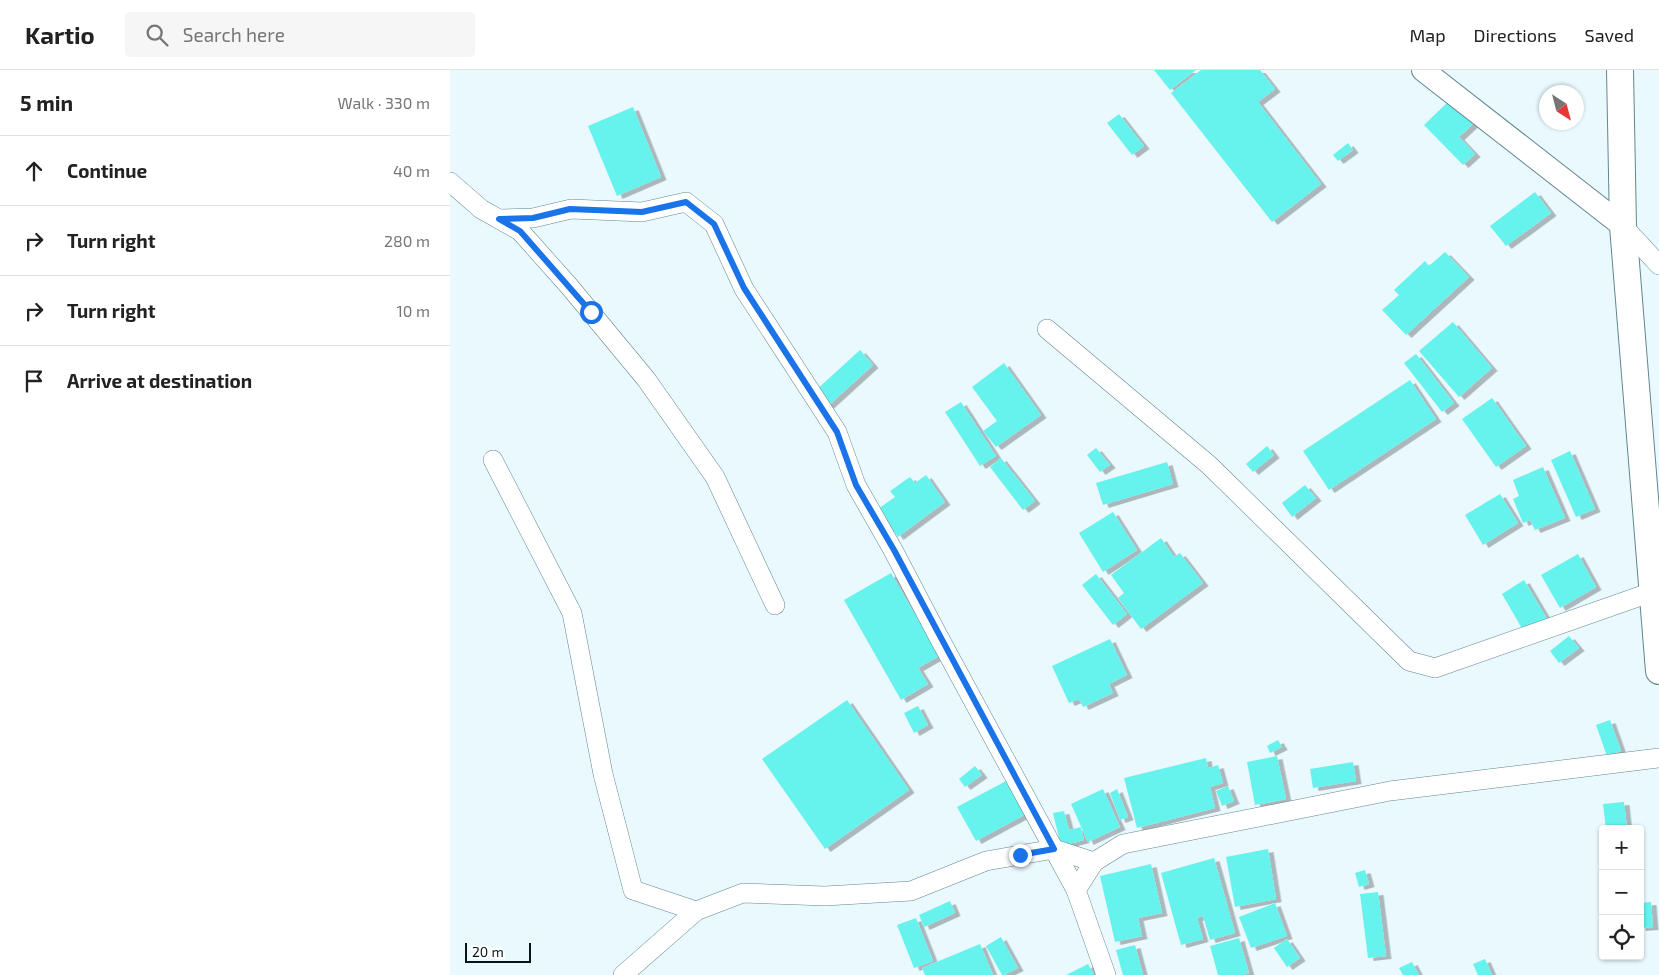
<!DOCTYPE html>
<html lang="en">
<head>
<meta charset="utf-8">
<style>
	body { margin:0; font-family:"Exo 2",sans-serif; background:#f6f6f6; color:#222 }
	.controls { position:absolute; right:15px; bottom:15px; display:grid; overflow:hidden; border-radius:5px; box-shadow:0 1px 4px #0004 }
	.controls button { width:45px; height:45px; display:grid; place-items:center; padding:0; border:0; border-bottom:1px solid #e0e0e0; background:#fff; color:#222; font:25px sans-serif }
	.compass { position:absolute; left:1089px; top:15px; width:45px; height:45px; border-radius:50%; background:#fff; box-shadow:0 1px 4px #0004; rotate:144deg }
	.scale { position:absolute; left:15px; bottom:12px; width:66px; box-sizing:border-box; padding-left:5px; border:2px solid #061519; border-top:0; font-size:14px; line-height:18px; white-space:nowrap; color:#061519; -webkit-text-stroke:4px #fff; paint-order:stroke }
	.stop { position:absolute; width:15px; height:15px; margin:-11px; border:4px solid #1a73e8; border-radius:50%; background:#fff }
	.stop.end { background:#1a73e8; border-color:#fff; box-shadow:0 1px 5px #0008 }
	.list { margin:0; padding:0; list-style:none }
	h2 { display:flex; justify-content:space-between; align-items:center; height:65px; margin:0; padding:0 20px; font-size:21px }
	h2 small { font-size:16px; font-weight:400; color:#767676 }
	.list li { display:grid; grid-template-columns:32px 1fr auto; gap:15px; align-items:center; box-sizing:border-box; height:70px; padding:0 20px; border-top:1px solid #e0e0e0 }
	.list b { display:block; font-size:19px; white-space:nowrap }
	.list em { font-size:16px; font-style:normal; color:#767676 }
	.icon { flex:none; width:28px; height:28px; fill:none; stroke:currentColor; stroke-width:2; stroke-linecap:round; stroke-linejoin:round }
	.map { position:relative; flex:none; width:1209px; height:905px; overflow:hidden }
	header { display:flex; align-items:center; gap:30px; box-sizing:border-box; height:70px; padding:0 25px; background:#fff; border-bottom:1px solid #e0e0e0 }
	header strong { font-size:24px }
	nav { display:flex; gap:28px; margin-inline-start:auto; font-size:18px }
	.search { width:350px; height:45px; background:#f6f6f6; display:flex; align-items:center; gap:12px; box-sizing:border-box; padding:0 18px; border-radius:5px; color:#767676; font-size:19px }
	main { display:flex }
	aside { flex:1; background:#fff }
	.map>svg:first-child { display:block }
	.building { fill:#66f2ed; filter:url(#shadow) }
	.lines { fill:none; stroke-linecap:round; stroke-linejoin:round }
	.minor-casing { stroke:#628792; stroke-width:20 }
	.tertiary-casing { stroke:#628792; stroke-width:24 }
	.secondary-casing { stroke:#628792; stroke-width:28 }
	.minor { stroke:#fff; stroke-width:19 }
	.tertiary { stroke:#fff; stroke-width:22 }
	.secondary { stroke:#fff; stroke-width:26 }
	.route { stroke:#1a73e8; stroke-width:6 }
</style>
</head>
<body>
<header>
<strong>Kartio</strong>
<div class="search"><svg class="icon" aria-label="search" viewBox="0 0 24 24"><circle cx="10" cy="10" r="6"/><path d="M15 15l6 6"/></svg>Search here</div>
<nav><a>Map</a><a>Directions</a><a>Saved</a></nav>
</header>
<main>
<aside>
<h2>5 min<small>Walk · 330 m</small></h2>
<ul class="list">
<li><svg class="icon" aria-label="ahead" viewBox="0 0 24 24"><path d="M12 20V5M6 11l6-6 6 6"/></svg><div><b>Continue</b></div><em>40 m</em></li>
<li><svg class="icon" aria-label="right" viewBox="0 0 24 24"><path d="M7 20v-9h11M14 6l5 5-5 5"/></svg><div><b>Turn right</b></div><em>280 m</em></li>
<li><svg class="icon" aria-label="right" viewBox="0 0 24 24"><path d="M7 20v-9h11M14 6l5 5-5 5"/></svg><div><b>Turn right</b></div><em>10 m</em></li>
<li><svg class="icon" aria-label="arrive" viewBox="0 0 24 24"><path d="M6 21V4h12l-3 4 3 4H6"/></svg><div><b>Arrive at destination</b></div></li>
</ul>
</aside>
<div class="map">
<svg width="1209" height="905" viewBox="0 0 1209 905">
	<defs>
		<filter id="shadow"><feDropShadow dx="5.5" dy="3" stdDeviation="0" flood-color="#0004"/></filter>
	</defs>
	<rect width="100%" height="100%" fill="#e9f9fe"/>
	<g class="building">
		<polygon points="704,0 746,0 720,20"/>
		<polygon points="751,0 810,0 825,19 808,32 871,114 822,152 721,23"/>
		<polygon points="1000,30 1023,54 1009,67 1025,84 1013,95 974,55"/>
		<polygon points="183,37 211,107 167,126 138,56"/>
		<polygon points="669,44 694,76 682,85 657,53"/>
		<polygon points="898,73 903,80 888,91 883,85"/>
		<polygon points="1085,122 1101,143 1056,176 1040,156"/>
		<polygon points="995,182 1019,207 956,265 932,240 949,225 944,220 975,191 979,196"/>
		<polygon points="1003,252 1042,298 1009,327 969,281"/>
		<polygon points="410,280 423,295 378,336 364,322"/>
		<polygon points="966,284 1004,333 992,342 954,293"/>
		<polygon points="554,293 591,345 546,377 533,361 547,351 522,317"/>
		<polygon points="960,310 986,349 879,420 853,381"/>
		<polygon points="1042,328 1076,376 1046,397 1012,349"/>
		<polygon points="511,332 546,386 530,396 495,342"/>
		<polygon points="817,376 824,385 803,402 796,394"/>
		<polygon points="646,378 660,395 650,402 637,385"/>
		<polygon points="1120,381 1145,439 1126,447 1101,390"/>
		<polygon points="551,388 585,431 573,440 540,397"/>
		<polygon points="717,392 723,414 653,435 646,413"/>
		<polygon points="1093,397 1115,448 1085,460 1080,450 1073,453 1063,429 1069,426 1063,410"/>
		<polygon points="476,405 495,432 448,467 428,439 445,427 440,421 460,407 465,413"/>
		<polygon points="855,415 866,428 842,447 832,433"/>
		<polygon points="1050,424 1068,453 1033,475 1015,445"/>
		<polygon points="663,442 687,480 653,502 629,463"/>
		<polygon points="711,468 724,487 730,483 753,513 691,559 668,528 674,523 661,505"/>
		<polygon points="1128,484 1146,517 1110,538 1091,505"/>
		<polygon points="441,503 489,586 468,598 478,614 451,630 394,530"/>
		<polygon points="646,504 677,544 663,555 632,515"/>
		<polygon points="1074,510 1097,549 1074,562 1052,524"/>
		<polygon points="1119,566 1129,578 1109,593 1100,581"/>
		<polygon points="660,569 677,605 659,614 663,623 633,637 629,629 619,633 602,596"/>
		<polygon points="397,630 459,720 375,779 312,689"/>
		<polygon points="468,636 478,655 464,663 454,643"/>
		<polygon points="1160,650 1171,681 1157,686 1146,655"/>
		<polygon points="828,670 832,677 820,683 817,676"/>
		<polygon points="827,686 836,729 805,735 797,692"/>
		<polygon points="756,688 758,698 768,695 773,713 760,717 765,738 687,758 674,708"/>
		<polygon points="903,692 906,711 863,718 860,699"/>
		<polygon points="525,696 532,705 515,717 509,709"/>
		<polygon points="558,710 576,744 526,771 507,737"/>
		<polygon points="778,716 784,731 772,736 766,721"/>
		<polygon points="653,719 670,757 638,772 621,734"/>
		<polygon points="667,719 678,747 670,750 660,723"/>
		<polygon points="1174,732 1177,759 1156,759 1153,734"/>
		<polygon points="614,741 619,760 631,757 634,770 611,776 603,743"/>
		<polygon points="818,779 826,829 785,837 776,787"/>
		<polygon points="764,788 785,863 760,870 753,846 747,848 753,869 731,875 711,803"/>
		<polygon points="701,794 712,843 688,848 692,866 665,872 650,806"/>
		<polygon points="915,800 919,814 909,817 905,803"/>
		<polygon points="928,822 936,886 918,888 910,824"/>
		<polygon points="500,831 505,843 474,857 469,845"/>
		<polygon points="1201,832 1203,857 1190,858 1190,833"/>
		<polygon points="825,833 837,866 801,878 789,847"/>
		<polygon points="466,848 483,891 464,898 447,855"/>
		<polygon points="551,867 568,898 554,905 552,905 536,876"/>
		<polygon points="789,868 799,903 792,905 768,905 760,876"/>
		<polygon points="837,869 850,888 837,897 824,878"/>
		<polygon points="530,874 543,905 475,905 472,898"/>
		<polygon points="685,875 693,905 673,905 666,880"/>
		<polygon points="1035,889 1042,905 1028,905 1023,894"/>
		<polygon points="962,892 969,905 953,905 949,898"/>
		<polygon points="638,894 644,905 616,905"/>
	</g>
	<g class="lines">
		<g class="minor-casing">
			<g id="minor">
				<polyline points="0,112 31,139 70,161 119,216 196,309 265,407 325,535"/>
				<polyline points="49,149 83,148 121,139 192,142 236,132 264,154 294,219 387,362 406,415 443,480 486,562 626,820"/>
				<polyline points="1173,156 1209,195"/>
				<polyline points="597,259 759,395 959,591 985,598 1202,522"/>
				<polyline points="43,390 122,543 153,704 183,820 246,841"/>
				<polyline points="173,905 246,841 293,823 375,826 461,821 536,791 604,779 644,792"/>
				<polyline points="656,905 626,820 644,792 673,774 940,721 1209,688"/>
			</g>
		</g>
		<g class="tertiary-casing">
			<polyline id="tertiary" points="973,0 1173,156"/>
		</g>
		<g class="secondary-casing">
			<polyline id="secondary" points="1170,0 1173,156 1209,601"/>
		</g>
		<use href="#minor" class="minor"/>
		<use href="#tertiary" class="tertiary"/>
		<use href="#secondary" class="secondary"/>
	</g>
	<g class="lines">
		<polyline class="route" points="141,242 70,161 49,149 83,148 120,139 192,142 236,132 264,154 294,218 387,362 406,415 444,480 604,779 570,785"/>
	</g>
</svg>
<div class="controls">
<button>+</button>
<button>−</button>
<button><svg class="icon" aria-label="locate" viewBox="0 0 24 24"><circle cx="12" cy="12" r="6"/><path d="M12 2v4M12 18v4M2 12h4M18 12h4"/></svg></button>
</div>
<svg class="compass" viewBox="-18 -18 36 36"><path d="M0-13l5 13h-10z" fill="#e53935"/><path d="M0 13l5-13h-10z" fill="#767676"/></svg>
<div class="scale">20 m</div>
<div class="stop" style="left:141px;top:242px"></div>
<div class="stop end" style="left:570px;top:785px"></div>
</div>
</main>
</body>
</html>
